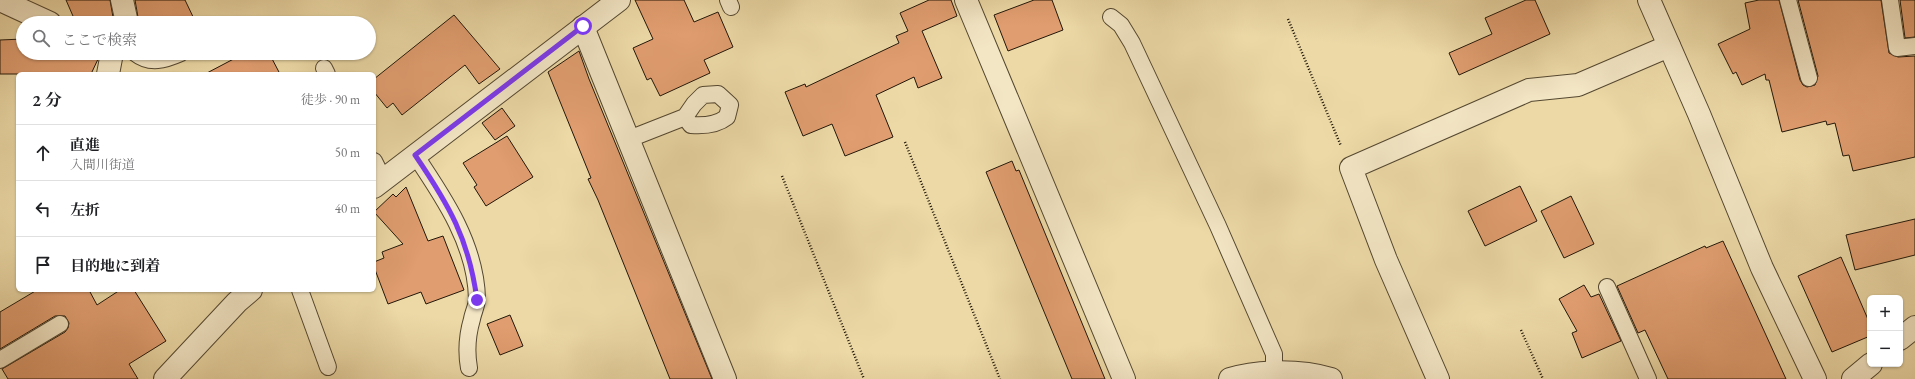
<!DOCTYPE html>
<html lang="ja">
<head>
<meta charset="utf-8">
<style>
	body { margin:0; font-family:"EB Garamond","Noto Serif JP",serif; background:#f2f2f2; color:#202124 }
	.controls { position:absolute; right:12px; bottom:12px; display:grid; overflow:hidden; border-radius:6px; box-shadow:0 1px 3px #0004 }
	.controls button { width:36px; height:36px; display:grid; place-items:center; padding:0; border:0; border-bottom:1px solid #e0e0e0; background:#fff; color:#202124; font:20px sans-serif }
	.stop { position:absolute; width:12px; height:12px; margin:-9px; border:3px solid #7c3aed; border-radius:50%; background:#fff }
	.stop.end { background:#7c3aed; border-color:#fff; box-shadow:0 1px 4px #0008 }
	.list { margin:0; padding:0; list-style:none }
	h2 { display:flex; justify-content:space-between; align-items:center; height:52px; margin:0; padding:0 16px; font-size:17px }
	h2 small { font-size:13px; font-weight:400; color:#757577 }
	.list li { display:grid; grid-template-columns:26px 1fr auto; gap:12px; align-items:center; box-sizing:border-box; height:56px; padding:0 16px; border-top:1px solid #e0e0e0 }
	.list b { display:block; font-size:15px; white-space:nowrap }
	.list p { margin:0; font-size:13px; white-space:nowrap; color:#757577 }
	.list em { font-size:13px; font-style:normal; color:#757577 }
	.icon { flex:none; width:22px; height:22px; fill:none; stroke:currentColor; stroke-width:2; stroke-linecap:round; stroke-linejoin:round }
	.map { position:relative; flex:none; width:1915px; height:379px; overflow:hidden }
	.search { position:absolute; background:#fff; box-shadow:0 1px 3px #0004; left:16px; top:16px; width:360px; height:44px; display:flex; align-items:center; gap:10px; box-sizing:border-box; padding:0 14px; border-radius:22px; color:#757577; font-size:15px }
	.panel { position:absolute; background:#fff; box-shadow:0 1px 3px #0004; left:16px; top:72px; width:360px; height:220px; border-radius:6px }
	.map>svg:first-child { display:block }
	.building { fill:#e09d6f; stroke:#211609 }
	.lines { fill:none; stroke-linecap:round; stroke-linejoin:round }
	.lane-casing { stroke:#544730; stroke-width:18 }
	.street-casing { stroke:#544730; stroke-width:24 }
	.path { stroke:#211609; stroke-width:2.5; stroke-dasharray:1 2; stroke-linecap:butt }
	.lane { stroke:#f3e6c5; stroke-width:16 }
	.street { stroke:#f3e6c5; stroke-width:22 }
	.route { stroke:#7c3aed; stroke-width:5 }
</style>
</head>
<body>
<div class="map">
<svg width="1915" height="379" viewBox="0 0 1915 379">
	<rect width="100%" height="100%" fill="#ecd9a6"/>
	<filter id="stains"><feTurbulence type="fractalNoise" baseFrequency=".005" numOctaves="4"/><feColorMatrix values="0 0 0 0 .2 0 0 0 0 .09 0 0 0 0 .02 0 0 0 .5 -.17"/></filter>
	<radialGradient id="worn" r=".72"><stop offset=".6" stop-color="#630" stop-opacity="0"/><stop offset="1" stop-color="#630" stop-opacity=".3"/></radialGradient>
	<g class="building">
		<polygon points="66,0 110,0 114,23 76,23"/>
		<polygon points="135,0 185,0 196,23 139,23"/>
		<polygon points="635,0 684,0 694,22 718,12 733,47 704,60 710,73 660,96 651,78 647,80 633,48 653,39"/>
		<polygon points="929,0 951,0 957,16 922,31 942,78 918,88 914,77 876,95 893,137 845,156 832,124 803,136 785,92 805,84 806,87 899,43 896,36 908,31 900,13"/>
		<polygon points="1034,0 1052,0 1063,30 1008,51 994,15"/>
		<polygon points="1526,0 1535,0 1550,34 1459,75 1449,53 1492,34 1485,18"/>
		<polygon points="1759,0 1779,0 1800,80 1803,85 1807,87 1815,85 1818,76 1798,0 1881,0 1889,53 1898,57 1915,56 1915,157 1853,171 1849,155 1843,156 1835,123 1827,125 1826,121 1782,132 1769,80 1766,80 1765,74 1742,85 1736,72 1733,74 1718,44 1750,29 1745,3"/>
		<polygon points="1900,0 1915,0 1915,37 1905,38"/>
		<polygon points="454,15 500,69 479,84 465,65 402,115 393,103 387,108 374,92 374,79"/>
		<polygon points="23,39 23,53 99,53 99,57 91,74 0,74 0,40"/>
		<polygon points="579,51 589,79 712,379 670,379 598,200 588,179 591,178 548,72"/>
		<polygon points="245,53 269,53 280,74 205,74"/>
		<polygon points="502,108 515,126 495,140 482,123"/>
		<polygon points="507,136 533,177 486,206 474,187 477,185 463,163"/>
		<polygon points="1012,161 1016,171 1019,170 1105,379 1072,379 986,172"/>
		<polygon points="1520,186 1537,221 1485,246 1468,211"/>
		<polygon points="406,187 428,241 443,236 464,290 426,304 421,292 388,304 374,267 374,262 384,258 382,252 403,244 374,212 393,194 396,197"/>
		<polygon points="1571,196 1594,244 1564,258 1541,211"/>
		<polygon points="1915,219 1915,255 1855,270 1846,235"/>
		<polygon points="1723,241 1786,379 1668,379 1645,330 1638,333 1617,286 1705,246 1706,248"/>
		<polygon points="1841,257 1870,324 1870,336 1832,352 1798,276"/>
		<polygon points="1584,285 1591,297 1599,294 1621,341 1582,358 1572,333 1577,331 1559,299"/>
		<polygon points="37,290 89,290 97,305 120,290 134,290 166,341 129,364 138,379 8,379 2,369 65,332 68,328 69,323 65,316 55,316 0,349 0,312"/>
		<polygon points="510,315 523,346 500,355 487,324"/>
	</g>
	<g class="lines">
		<g class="lane-casing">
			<g id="lane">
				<polyline points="728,0 731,7"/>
				<polyline points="1788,0 1809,78"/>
				<polyline points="1890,0 1897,48 1915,46"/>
				<polyline points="1111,17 1121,25 1132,43 1218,226 1274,354 1274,373"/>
				<path d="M135,53C150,65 165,60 181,53"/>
				<polyline points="324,68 327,74"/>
				<path d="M629,139L685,117L694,104L703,95L718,94L730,105L727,117C717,125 704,126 691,125L685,117"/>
				<path d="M415,155C444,198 476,245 477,299C477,305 473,313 472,319C467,336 466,351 469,368"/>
				<polyline points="374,161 383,179"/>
				<polyline points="1607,287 1648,379"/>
				<polyline points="300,290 328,367"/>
				<polyline points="0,360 60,324"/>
			</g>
		</g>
		<g class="street-casing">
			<g id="street">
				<polyline points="0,0 50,23"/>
				<polyline points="122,0 127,23"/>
				<polyline points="966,0 1124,379"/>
				<polyline points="1649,0 1699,114 1762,268 1815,379"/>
				<polyline points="583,27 725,379"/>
				<polyline points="108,74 112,53"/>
				<polyline points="374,187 619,0"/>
				<polyline points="1900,339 1915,327"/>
				<polyline points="165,379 237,302 251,290"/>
				<path d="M1230,379C1259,370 1302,370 1331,379"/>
				<polyline points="1438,379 1386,260 1351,168 1529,90 1578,85 1669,46"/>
				<polyline points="1853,379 1871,364"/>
			</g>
		</g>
		<g class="path">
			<polyline points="1288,19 1341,146"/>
			<polyline points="905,142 1000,379"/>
			<polyline points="782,176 864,379"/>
			<polyline points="1521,330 1543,379"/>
		</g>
		<use href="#lane" class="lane"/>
		<use href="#street" class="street"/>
	</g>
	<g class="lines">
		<path class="route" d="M477,300C469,239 449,205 415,155L583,26"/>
	</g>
	<rect width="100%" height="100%" filter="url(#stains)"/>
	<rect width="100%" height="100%" fill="url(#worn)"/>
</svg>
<div class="controls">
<button>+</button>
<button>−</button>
</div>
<div class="stop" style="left:583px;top:26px"></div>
<div class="stop end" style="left:477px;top:300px"></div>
<div class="search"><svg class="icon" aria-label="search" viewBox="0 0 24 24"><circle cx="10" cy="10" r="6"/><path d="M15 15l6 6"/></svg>ここで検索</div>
<section class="panel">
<h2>2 分<small>徒歩 · 90 m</small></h2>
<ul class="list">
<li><svg class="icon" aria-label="ahead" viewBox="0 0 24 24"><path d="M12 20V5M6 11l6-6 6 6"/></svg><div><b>直進</b><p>入間川街道</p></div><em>50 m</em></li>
<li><svg class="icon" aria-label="left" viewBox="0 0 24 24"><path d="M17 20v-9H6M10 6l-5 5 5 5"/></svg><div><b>左折</b></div><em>40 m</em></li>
<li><svg class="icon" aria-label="arrive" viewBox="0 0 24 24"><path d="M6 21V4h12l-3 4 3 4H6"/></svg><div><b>目的地に到着</b></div></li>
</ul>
</section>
</div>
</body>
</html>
